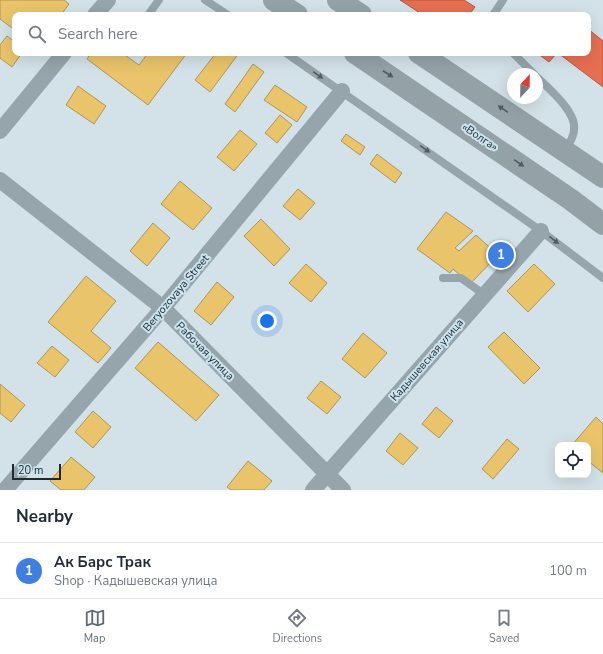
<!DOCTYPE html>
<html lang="en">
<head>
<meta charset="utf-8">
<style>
	body { margin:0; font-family:"Nunito Sans",sans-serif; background:#f6f6f7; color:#1f2937 }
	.controls { position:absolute; right:12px; bottom:12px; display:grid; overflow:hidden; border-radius:8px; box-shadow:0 4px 16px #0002 }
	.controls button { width:36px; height:36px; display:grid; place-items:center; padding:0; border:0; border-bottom:1px solid #e0e1e3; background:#fff; color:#1f2937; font:20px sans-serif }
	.compass { position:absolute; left:507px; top:68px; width:36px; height:36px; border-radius:50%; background:#fff; box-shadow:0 4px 16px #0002; rotate:22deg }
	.scale { position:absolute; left:12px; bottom:10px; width:49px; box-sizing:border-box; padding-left:4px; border:2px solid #212b2f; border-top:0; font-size:11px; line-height:14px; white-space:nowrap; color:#212b2f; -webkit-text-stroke:3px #cbe5f0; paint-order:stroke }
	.you { position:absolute; left:267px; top:321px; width:14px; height:14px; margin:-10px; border:3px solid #fff; border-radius:50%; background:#1a73e8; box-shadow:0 0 0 6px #1a73e833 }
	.badge { display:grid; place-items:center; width:26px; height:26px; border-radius:50%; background:#5f6b70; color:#fff; font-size:13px; font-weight:700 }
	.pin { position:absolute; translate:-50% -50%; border:2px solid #fff; box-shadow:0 1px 4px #0006 }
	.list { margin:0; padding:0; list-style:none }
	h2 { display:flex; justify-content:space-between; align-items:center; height:52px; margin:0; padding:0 16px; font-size:17px }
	h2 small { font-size:13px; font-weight:400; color:#747a83 }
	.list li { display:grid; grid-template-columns:26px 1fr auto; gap:12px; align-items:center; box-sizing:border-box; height:56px; padding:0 16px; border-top:1px solid #e0e1e3 }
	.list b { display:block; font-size:15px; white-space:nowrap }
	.list p { margin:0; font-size:13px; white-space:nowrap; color:#747a83 }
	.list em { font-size:13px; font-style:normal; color:#747a83 }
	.icon { flex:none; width:22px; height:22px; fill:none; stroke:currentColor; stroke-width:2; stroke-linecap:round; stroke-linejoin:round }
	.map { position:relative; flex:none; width:603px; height:490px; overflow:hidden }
	.search { position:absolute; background:#fff; box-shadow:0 4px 16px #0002; left:12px; right:12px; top:12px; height:44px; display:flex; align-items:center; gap:10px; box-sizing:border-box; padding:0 14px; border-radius:8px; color:#747a83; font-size:15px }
	.sheet { height:108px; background:#fff }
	nav { display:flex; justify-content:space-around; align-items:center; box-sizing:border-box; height:56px; border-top:1px solid #e0e1e3; background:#fff; font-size:11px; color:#747a83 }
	nav a { display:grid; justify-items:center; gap:2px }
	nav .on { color:#5f6b70 }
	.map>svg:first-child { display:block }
	.homes { fill:#e9c46a; stroke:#ad9658 }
	.shops { fill:#e76f51; stroke:#ac5b47 }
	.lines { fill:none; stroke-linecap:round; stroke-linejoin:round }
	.lane { stroke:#96a5ab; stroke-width:8 }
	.street { stroke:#96a5ab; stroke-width:16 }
	.highway { stroke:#94a2a8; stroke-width:22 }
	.oneway { fill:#4f5b5f }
	.oneway2 { fill:#505c61 }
	.labels { text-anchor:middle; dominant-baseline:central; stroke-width:4; stroke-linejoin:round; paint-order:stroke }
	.street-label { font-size:11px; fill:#212b2f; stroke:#cbe5f0 }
</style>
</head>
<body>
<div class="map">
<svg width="603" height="490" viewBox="0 0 603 490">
	<rect width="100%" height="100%" fill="#d3e2e8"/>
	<g class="homes">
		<polygon points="0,0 64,0 69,4 61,15 15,15 15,30 0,19"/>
		<polygon points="7,36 15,42 15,53 22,53 12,67 0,58 0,45"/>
		<polygon points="91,53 122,53 139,65 148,53 187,53 148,105 87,59"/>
		<polygon points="216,53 239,53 210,92 195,80"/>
		<polygon points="253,64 264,72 235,112 225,104"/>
		<polygon points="275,85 307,107 297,122 264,100"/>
		<polygon points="78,86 106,106 94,124 66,105"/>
		<polygon points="280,115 292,125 277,143 265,133"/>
		<polygon points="240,130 257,144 234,171 217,157"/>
		<polygon points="346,134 365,147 360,155 341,141"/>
		<polygon points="377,154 402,173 395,183 370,164"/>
		<polygon points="180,181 212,208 193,230 161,204"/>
		<polygon points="298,189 315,203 300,220 283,206"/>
		<polygon points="446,212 473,231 455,248 459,251 476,235 498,255 470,284 453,269 450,273 417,249"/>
		<polygon points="261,219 290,249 274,266 244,236"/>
		<polygon points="153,223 170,238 147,266 130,251"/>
		<polygon points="306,264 327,283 311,302 289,283"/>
		<polygon points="534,264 555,284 528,312 507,291"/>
		<polygon points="86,276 116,301 91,331 111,348 98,363 48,322"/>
		<polygon points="217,282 234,297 211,325 194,311"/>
		<polygon points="504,332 540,368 524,384 488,347"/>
		<polygon points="363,333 387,353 365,378 342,359"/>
		<polygon points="158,342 219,395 196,421 135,368"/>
		<polygon points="52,346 69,360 55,377 37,363"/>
		<polygon points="321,381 341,397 327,414 307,398"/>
		<polygon points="0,384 25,405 11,422 0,413"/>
		<polygon points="436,407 453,421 439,438 422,424"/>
		<polygon points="93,411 111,427 93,448 75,432"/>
		<polygon points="596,417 603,424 603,473 588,461 588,445 572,445"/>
		<polygon points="400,433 418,448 403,465 386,451"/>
		<polygon points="507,439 519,449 493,479 482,469"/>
		<polygon points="71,457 95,477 84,490 61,490 50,481"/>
		<polygon points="248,461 272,481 264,490 231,490 227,487"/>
	</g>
	<g class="shops">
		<polygon points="400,0 464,0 475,7 469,15 423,15"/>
		<polygon points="588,29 603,41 603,87 558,53 588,53"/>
		<polygon points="537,53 557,53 549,62"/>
	</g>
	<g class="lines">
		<g class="lane">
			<polyline points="205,0 228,15"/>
			<polyline points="148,15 159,0"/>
			<polyline points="493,15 503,0"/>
			<polyline points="286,53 541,231 603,278"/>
			<polyline points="513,53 534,74"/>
			<path d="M537,77C549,89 577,112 574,130C574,137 568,145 566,151"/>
			<polyline points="443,278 461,278 485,295"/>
		</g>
		<g class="street">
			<polyline points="95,15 108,0"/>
			<polyline points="0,131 64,53"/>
			<polyline points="0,180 163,308 343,490"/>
			<polyline points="5,490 163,308 342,91"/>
			<polyline points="313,490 541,231"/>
		</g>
		<g class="highway">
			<polyline points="274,0 297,15"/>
			<polyline points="338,0 361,15"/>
			<polyline points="355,53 570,199 603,224"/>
			<polyline points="419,53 603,177"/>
		</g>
	</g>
	<defs><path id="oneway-solid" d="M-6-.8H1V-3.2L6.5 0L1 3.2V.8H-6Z"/></defs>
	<g class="oneway">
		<use href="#oneway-solid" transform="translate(388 74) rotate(33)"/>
		<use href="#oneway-solid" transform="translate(503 109) rotate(-146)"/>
		<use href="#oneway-solid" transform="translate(519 163) rotate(34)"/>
	</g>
	<g class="oneway2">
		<use href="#oneway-solid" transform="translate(318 75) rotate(35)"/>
		<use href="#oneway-solid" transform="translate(425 149) rotate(35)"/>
		<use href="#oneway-solid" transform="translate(554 240) rotate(37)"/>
	</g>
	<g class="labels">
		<g class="street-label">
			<text transform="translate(480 137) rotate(34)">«Волга»</text>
			<text transform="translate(176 293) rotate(-50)">Beryozovaya Street</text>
			<text transform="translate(205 351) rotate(45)">Рабочая улица</text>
			<text transform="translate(427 360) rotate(-49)">Кадышевская улица</text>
		</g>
	</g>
</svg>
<div class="controls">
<button><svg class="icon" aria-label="locate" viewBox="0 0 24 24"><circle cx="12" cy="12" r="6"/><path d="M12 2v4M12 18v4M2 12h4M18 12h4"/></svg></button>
</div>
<svg class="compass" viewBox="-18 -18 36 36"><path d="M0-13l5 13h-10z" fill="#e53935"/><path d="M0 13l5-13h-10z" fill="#747a83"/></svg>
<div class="scale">20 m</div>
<div class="you"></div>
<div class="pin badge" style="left:501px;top:255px;background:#3f7fe0">1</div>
<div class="search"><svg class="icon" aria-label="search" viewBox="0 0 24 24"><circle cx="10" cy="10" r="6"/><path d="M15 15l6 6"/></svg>Search here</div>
</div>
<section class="sheet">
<h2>Nearby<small></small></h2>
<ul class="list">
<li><span class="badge" style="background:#3f7fe0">1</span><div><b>Ак Барс Трак</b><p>Shop · Кадышевская улица</p></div><em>100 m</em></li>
</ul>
</section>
<nav>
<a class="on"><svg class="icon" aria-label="map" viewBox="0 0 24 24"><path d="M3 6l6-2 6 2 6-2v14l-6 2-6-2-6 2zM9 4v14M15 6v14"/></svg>Map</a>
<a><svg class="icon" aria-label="directions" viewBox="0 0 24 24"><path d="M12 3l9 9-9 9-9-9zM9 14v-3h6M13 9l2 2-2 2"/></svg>Directions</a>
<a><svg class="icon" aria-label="saved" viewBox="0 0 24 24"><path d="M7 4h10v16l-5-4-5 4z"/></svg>Saved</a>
</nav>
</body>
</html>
